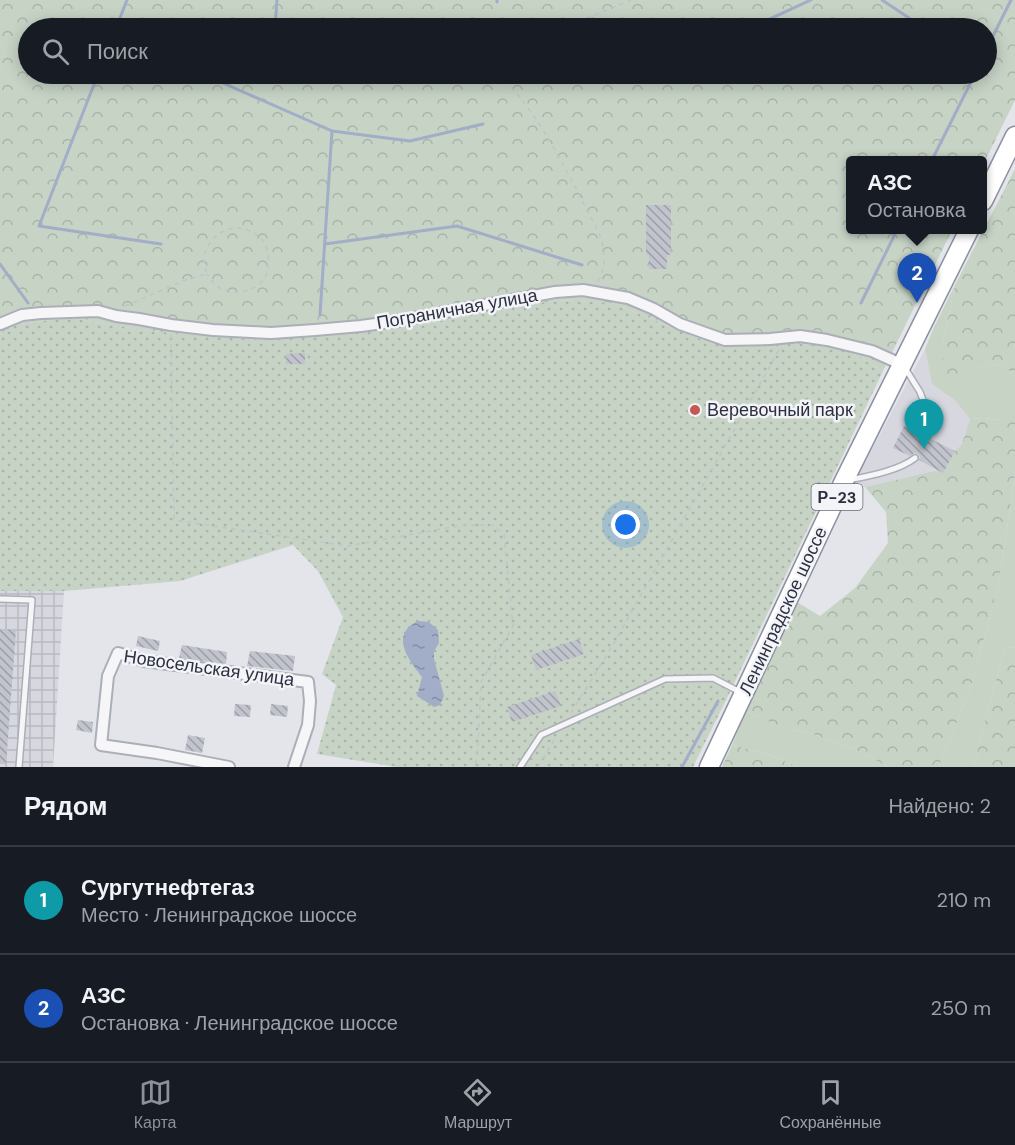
<!DOCTYPE html>
<html lang="ru">
<head>
<meta charset="utf-8">
<style>
	body { margin:0; font-family:"DM Sans",sans-serif; background:#20242c; color:#f1f3f6 }
	.you { position:absolute; left:626px; top:525px; width:21px; height:21px; margin:-15px; border:4px solid #fff; border-radius:50%; background:#1a73e8; box-shadow:0 0 0 9px #1a73e833 }
	.badge { display:grid; place-items:center; width:39px; height:39px; border-radius:50%; background:#8c9099; color:#fff; font-size:20px; font-weight:700 }
	.pin { position:absolute; translate:-50% -50px; filter:drop-shadow(0 2px 3px #0008) }
	.pin::after { content:''; position:absolute; top:32px; width:21px; height:18px; background:inherit; clip-path:polygon(0 0,100% 0,50% 100%) }
	.popup { position:absolute; left:846px; top:156px; width:141px; height:78px; box-sizing:border-box; display:grid; place-content:center; border-radius:6px; background:#171b24; filter:drop-shadow(0 2px 4px #0005); font-size:20px; white-space:nowrap; color:#9ea1a6 }
	.popup b { font-size:22px; color:#f1f3f6 }
	.popup::after { content:''; position:absolute; left:50%; top:100%; margin-left:-12px; border:12px solid transparent; border-top-color:#171b24 }
	.list { margin:0; padding:0; list-style:none }
	h2 { display:flex; justify-content:space-between; align-items:center; height:78px; margin:0; padding:0 24px; font-size:26px }
	h2 small { font-size:20px; font-weight:400; color:#9ea1a6 }
	.list li { display:grid; grid-template-columns:39px 1fr auto; gap:18px; align-items:center; box-sizing:border-box; height:108px; padding:0 24px; border-top:2px solid #363941 }
	.list b { display:block; font-size:22px; white-space:nowrap }
	.list p { margin:0; font-size:20px; white-space:nowrap; color:#9ea1a6 }
	.list em { font-size:20px; font-style:normal; color:#9ea1a6 }
	.icon { flex:none; width:33px; height:33px; fill:none; stroke:currentColor; stroke-width:2; stroke-linecap:round; stroke-linejoin:round }
	.map { position:relative; flex:none; width:1015px; height:767px; overflow:hidden }
	.search { position:absolute; background:#171b24; box-shadow:0 3px 15px #0003; left:18px; right:18px; top:18px; height:66px; display:flex; align-items:center; gap:15px; box-sizing:border-box; padding:0 21px; border-radius:33px; color:#9ea1a6; font-size:22px }
	.sheet { height:294px; background:#171b24 }
	nav { display:flex; justify-content:space-around; align-items:center; box-sizing:border-box; height:84px; border-top:2px solid #363941; background:#171b24; font-size:16px; color:#9ea1a6 }
	nav a { display:grid; justify-items:center; gap:3px }
	nav .on { color:#8c9099 }
	.map>svg:first-child { display:block }
	.built { fill:#d6d7df }
	.industrial { fill:url(#industrial-grid) }
	.grass { fill:#c6d3c5 }
	.forest { fill:url(#forest-crowns); fill-rule:evenodd }
	.park { fill:url(#park-dots) }
	.water { fill:url(#water-ripples) }
	.lines { fill:none; stroke-linecap:round; stroke-linejoin:round }
	.stream { stroke:#a2adc7; stroke-width:3 }
	.building { fill:url(#building-back-hatch) }
	.service-casing { stroke:#acafb7; stroke-width:8 }
	.minor-casing { stroke:#acafb7; stroke-width:14 }
	.trunk-casing { stroke:#8c90a0; stroke-width:21 }
	.path { stroke:#c2c3c9; stroke-width:1.5; stroke-dasharray:4.5 4.5; stroke-linecap:butt }
	.service { stroke:#f6f6f9; stroke-width:5 }
	.minor { stroke:#f6f6f9; stroke-width:10 }
	.trunk { stroke:#fff; stroke-width:18 }
	.poi-dot { fill:#c35854; stroke:#f3f4f8; stroke-width:2 }
	.labels { text-anchor:middle; dominant-baseline:central; stroke-width:5; stroke-linejoin:round; paint-order:stroke }
	.shield { fill:#f3f4f8; stroke:#686b78; stroke-width:1.5 }
	.shield-label { font-size:16px; font-weight:bold; fill:#2d3041 }
	.street-label { font-size:18px; fill:#2d3041; stroke:#f3f4f8 }
	.poi-label { font-size:18px; fill:#2d3041; stroke:#f3f4f8; text-anchor:start }
</style>
</head>
<body>
<div class="map">
<svg width="1015" height="767" viewBox="0 0 1015 767">
	<defs>
		<pattern id="industrial-grid" width="8" height="8" patternUnits="userSpaceOnUse" patternTransform="scale(1.5)"><rect width="8" height="8" fill="#d6d7df"/><path d="M0 4h8M4 0v8" fill="none" stroke="#b8b9c1"/></pattern>
		<pattern id="forest-crowns" width="20" height="18" patternUnits="userSpaceOnUse" patternTransform="scale(1.5)"><rect width="20" height="18" fill="#c6d3c5"/><path d="M2 6a3 3 0 1 1 6 0M12 15a3 3 0 1 1 6 0" fill="none" stroke="#aab5aa"/></pattern>
		<pattern id="park-dots" width="8" height="8" patternUnits="userSpaceOnUse" patternTransform="scale(1.5)"><rect width="8" height="8" fill="#c6d3c5"/><path d="M2 2h.1M6 6h.1" fill="none" stroke="#aab5aa" stroke-width="1.8" stroke-linecap="round"/></pattern>
		<pattern id="water-ripples" width="26" height="14" patternUnits="userSpaceOnUse" patternTransform="scale(1.5)"><rect width="26" height="14" fill="#a2adc7"/><path d="M2 4q2-2 4 0t4 0M15 11q2-2 4 0t4 0" fill="none" stroke="#848da3"/></pattern>
		<pattern id="building-back-hatch" width="6" height="6" patternUnits="userSpaceOnUse" patternTransform="scale(1.5)"><rect width="6" height="6" fill="#c1c3cd"/><path d="M-1 5l2 2M0 0l6 6M5-1l2 2" fill="none" stroke="#9d9fa8"/></pattern>
	</defs>
	<rect width="100%" height="100%" fill="#e3e5ea"/>
	<polygon class="built" points="925,349 932,384 956,401 970,419 962,444 955,451 943,473 937,470 865,487 854,484"/>
	<polygon class="industrial" points="0,591 64,591 53,767 0,767"/>
	<g class="grass">
		<polygon points="955,285 942,347 973,368 1003,364 1015,377 1015,404 999,420 983,418 970,419 956,401 932,384 925,349 935,325"/>
		<polygon points="1015,474 1015,648 1005,647 973,767 939,767 971,686 999,583"/>
		<polygon points="746,711 778,726 813,734 861,752 888,767 799,767 767,754 732,745"/>
	</g>
	<g class="forest">
		<path d="M0,0H1015V100L983,165V160H851V230H952L883,371L843,347L803,344L708,342L612,303L557,300L420,325L261,340L149,331L70,318L17,324L0,334ZM28,28H986V74H28Z"/>
		<polygon points="1015,169 1015,377 1003,364 974,368 957,394 942,383 942,347 955,285"/>
		<polygon points="1015,403 1015,474 999,583 971,686 939,767 888,767 861,752 813,734 778,726 746,711 797,602 820,616 855,588 888,543 886,512 865,487 938,470 943,472 955,451 962,444 970,419 983,418 999,420"/>
		<polygon points="1005,647 1015,648 1015,767 973,767"/>
		<polygon points="732,745 767,754 799,767 722,767"/>
	</g>
	<polygon class="park" points="557,300 612,303 708,342 803,344 843,347 883,371 729,694 693,767 397,767 317,754 336,685 322,674 343,617 318,571 293,545 180,581 64,591 0,591 0,334 17,324 70,318 149,331 261,340 420,325"/>
	<path class="water" d="M419,621L429,622L438,630L439,643L434,651V659L444,696L440,705L434,707L417,696L422,677C413,665 395,644 407,629C409,625 415,623 419,621Z"/>
	<g class="lines">
		<g class="stream">
			<polyline points="497,0 497,2"/>
			<polyline points="882,0 924,28"/>
			<polyline points="116,28 127,0"/>
			<polyline points="275,28 277,0"/>
			<polyline points="750,28 811,0"/>
			<polyline points="986,50 1011,0"/>
			<polyline points="98,74 39,226 161,244"/>
			<polyline points="197,74 207,76 332,131 410,141 483,124"/>
			<polyline points="631,74 646,77 653,74"/>
			<polyline points="932,160 975,74"/>
			<polyline points="325,244 457,226 582,265"/>
			<polyline points="0,264 28,303"/>
			<polyline points="861,303 897,230"/>
			<polyline points="320,315 332,131"/>
			<polyline points="682,767 718,701"/>
		</g>
	</g>
	<g class="building">
		<polygon points="646,205 671,205 671,255 667,255 667,269 649,269 649,255 646,255"/>
		<polygon points="305,353 305,364 286,364 286,354"/>
		<polygon points="904,426 923,435 922,438 925,441 928,442 931,439 955,451 943,473 919,460 920,457 918,454 914,453 910,456 893,448"/>
		<polygon points="0,629 16,630 6,764 0,764"/>
		<polygon points="138,636 160,641 158,651 136,646"/>
		<polygon points="579,639 584,654 536,670 531,655"/>
		<polygon points="182,645 227,652 226,664 179,658"/>
		<polygon points="250,651 295,656 293,671 247,666"/>
		<polygon points="555,691 561,706 512,722 507,707"/>
		<polygon points="235,704 251,705 250,717 234,716"/>
		<polygon points="271,704 288,706 287,717 270,715"/>
		<polygon points="78,720 93,722 92,733 76,730"/>
		<polygon points="188,735 205,738 202,753 185,750"/>
	</g>
	<g class="lines">
		<g class="service-casing">
			<g id="service">
				<polyline points="905,368 920,392 932,424 927,437"/>
				<path d="M849,480C869,476 898,471 915,458"/>
				<polyline points="0,599 32,600 19,767"/>
				<polyline points="520,767 541,735 665,679 713,678 742,693"/>
			</g>
		</g>
		<g class="minor-casing">
			<g id="minor">
				<polyline points="0,324 22,315 41,313 98,311 116,316 139,319 171,325 213,330 271,333 315,330 361,326 397,321 555,292 583,290 628,298 654,309 680,324 725,340 770,339 800,336 827,340 872,351 903,365"/>
				<polyline points="229,767 157,753 101,745 108,676 118,653 144,661 308,682 310,701 308,725 294,767"/>
			</g>
		</g>
		<g class="trunk-casing">
			<g id="trunk">
				<polyline points="983,201 1015,136"/>
				<polyline points="709,767 844,481 969,230"/>
			</g>
		</g>
		<g class="path">
			<polyline points="506,28 559,24 582,20 631,0"/>
			<path d="M499,74C535,109 563,163 586,208C592,220 600,233 603,246C605,256 604,273 598,281"/>
			<path d="M125,306L188,279L207,274C206,270 204,265 204,261C204,244 220,228 236,228C257,229 271,243 268,264C268,267 268,270 267,273C261,290 239,295 224,290C216,287 212,281 207,274"/>
			<polyline points="171,335 174,520 348,546 463,525 493,525 504,535 513,626 481,682 478,746 475,767"/>
			<polyline points="571,713 614,643 779,350"/>
			<polyline points="538,767 556,737"/>
		</g>
		<use href="#service" class="service"/>
		<use href="#minor" class="minor"/>
		<use href="#trunk" class="trunk"/>
	</g>
	<circle class="poi-dot" cx="695" cy="410" r="6"/>
	<g class="labels">
		<rect class="shield" x="811.5" y="484" width="51" height="26" rx="4.5"/>
		<g class="shield-label">
			<text x="837" y="497">Р-23</text>
		</g>
		<g class="street-label">
			<text transform="translate(457 309) rotate(-10)">Пограничная улица</text>
			<text transform="translate(783 611) rotate(-65)">Ленинградское шоссе</text>
			<text transform="translate(209 668) rotate(8)">Новосельская улица</text>
		</g>
		<g class="poi-label">
			<text x="707" y="410">Веревочный парк</text>
		</g>
	</g>
</svg>
<div class="you"></div>
<div class="pin badge" style="left:924px;top:449px;background:#0f9aa8">1</div>
<div class="pin badge" style="left:917px;top:303px;background:#1a4fb4">2</div>
<div class="popup"><b>АЗС</b>Остановка</div>
<div class="search"><svg class="icon" aria-label="search" viewBox="0 0 24 24"><circle cx="10" cy="10" r="6"/><path d="M15 15l6 6"/></svg>Поиск</div>
</div>
<section class="sheet">
<h2>Рядом<small>Найдено: 2</small></h2>
<ul class="list">
<li><span class="badge" style="background:#0f9aa8">1</span><div><b>Сургутнефтегаз</b><p>Место · Ленинградское шоссе</p></div><em>210 m</em></li>
<li><span class="badge" style="background:#1a4fb4">2</span><div><b>АЗС</b><p>Остановка · Ленинградское шоссе</p></div><em>250 m</em></li>
</ul>
</section>
<nav>
<a class="on"><svg class="icon" aria-label="map" viewBox="0 0 24 24"><path d="M3 6l6-2 6 2 6-2v14l-6 2-6-2-6 2zM9 4v14M15 6v14"/></svg>Карта</a>
<a><svg class="icon" aria-label="directions" viewBox="0 0 24 24"><path d="M12 3l9 9-9 9-9-9zM9 14v-3h6M13 9l2 2-2 2"/></svg>Маршрут</a>
<a><svg class="icon" aria-label="saved" viewBox="0 0 24 24"><path d="M7 4h10v16l-5-4-5 4z"/></svg>Сохранённые</a>
</nav>
</body>
</html>
